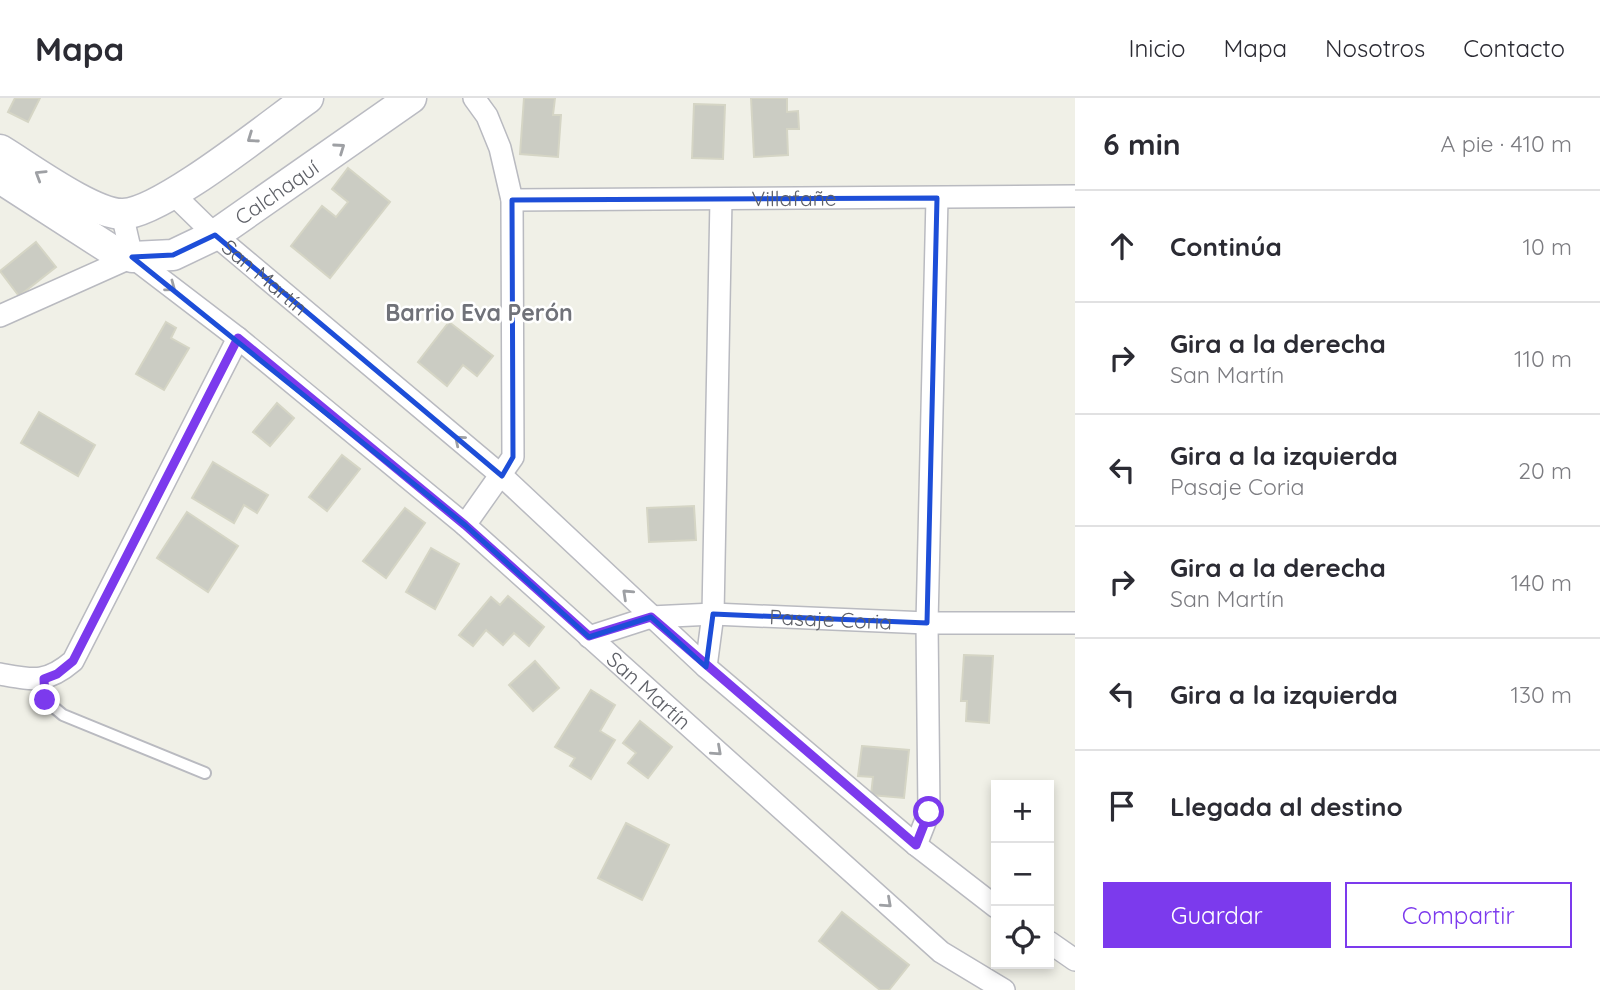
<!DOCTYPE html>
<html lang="es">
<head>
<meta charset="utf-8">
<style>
	body { margin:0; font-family:Quicksand,sans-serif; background:#f7f7f7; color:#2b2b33 }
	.controls { position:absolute; right:21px; bottom:21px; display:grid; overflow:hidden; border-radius:0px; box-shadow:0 4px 10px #0003 }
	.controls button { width:63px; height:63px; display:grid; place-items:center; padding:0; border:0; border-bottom:2px solid #e1e1e2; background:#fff; color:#2b2b33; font:35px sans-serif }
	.stop { position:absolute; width:21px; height:21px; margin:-16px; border:5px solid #7c3aed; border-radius:50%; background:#fff }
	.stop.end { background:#7c3aed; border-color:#fff; box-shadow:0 2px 7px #0008 }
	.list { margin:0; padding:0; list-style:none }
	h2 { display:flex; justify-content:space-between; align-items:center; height:91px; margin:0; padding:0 28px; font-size:30px }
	h2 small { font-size:23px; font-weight:400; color:#7c7c81 }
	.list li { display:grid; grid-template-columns:46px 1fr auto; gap:21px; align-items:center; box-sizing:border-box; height:112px; padding:0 28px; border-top:2px solid #e1e1e2 }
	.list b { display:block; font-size:26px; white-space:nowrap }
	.list p { margin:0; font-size:23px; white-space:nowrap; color:#7c7c81 }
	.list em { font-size:23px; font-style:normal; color:#7c7c81 }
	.actions { display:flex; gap:14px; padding:21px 28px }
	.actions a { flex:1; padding:16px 0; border:2px solid #7c3aed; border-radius:0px; text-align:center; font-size:24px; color:#7c3aed }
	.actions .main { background:#7c3aed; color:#fff }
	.icon { flex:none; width:38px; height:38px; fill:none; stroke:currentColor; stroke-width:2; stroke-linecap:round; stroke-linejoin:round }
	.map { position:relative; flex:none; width:1075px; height:892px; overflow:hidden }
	header { display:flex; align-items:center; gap:42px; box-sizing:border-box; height:98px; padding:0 35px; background:#fff; border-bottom:2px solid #e1e1e2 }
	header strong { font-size:33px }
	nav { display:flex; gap:38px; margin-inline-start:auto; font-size:24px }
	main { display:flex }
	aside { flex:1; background:#fff }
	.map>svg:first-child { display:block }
	.building { fill:#cbccc3; stroke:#d5d5c5; stroke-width:2 }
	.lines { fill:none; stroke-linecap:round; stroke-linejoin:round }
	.lane-casing { stroke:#b9bac0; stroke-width:14 }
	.street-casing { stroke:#b9bac0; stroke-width:24 }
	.secondary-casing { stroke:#babbc2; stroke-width:33 }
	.lane { stroke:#fff; stroke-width:10 }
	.street { stroke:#fff; stroke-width:21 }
	.secondary { stroke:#fff; stroke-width:30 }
	.oneway { stroke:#9ea0a4 }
	.route { stroke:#7c3aed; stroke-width:9 }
	.marked { fill:none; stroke:#1d4ed8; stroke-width:5; stroke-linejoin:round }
	.labels { text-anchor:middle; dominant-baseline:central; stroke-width:5; stroke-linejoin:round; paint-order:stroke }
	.street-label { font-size:21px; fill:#5e6067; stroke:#fff }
	.neighbourhood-label { font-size:23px; font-weight:bold; fill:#707279; stroke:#fff }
</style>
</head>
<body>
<header>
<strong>Mapa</strong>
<nav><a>Inicio</a><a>Mapa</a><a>Nosotros</a><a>Contacto</a></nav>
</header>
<main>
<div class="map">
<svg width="1075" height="892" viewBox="0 0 1075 892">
	<rect width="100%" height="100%" fill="#f0f0e7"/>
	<g class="building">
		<polygon points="15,0 40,0 28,24 8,14"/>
		<polygon points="524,0 555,0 553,17 561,17 558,59 520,56"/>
		<polygon points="751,0 787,0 787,14 798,13 799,31 787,31 788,57 754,59"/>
		<polygon points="694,6 725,7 723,61 692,60"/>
		<polygon points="348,70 390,104 330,180 291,148 322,108 336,119 348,104 332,91"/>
		<polygon points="36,144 56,169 19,198 0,173"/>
		<polygon points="166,224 176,230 171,240 189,250 164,292 136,276"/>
		<polygon points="449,224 493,258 477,278 463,267 447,288 418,264"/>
		<polygon points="277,305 294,320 270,348 253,334"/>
		<polygon points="39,314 95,347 78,378 21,345"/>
		<polygon points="342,357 360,371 327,413 309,399"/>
		<polygon points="213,364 268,397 257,415 244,407 234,425 192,400"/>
		<polygon points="694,408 696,442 649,444 647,410"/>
		<polygon points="405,410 425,425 386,480 363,463"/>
		<polygon points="187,414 238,448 208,494 157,460"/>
		<polygon points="431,450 459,466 435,511 406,494"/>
		<polygon points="508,498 544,529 529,548 514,535 503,547 486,532 473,548 459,537 491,499 500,507"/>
		<polygon points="964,557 993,558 989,625 966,623 967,603 961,603"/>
		<polygon points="535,563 559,590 533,613 509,587"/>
		<polygon points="591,592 615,607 600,633 615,642 591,681 570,668 575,660 555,649"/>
		<polygon points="640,623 672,649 648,680 628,665 636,655 623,645"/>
		<polygon points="862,648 909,652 904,700 871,697 873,679 858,678"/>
		<polygon points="626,725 669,747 642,802 598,780"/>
		<polygon points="842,814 909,867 889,892 880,892 819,843"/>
	</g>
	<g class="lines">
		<g class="lane-casing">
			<polyline id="lane" points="44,581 45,602 63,617 205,675"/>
		</g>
		<g class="street-casing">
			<g id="street">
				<path id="s1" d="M173,96L215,137L502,378L706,569L916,747L996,809"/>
				<path id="s2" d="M512,102L1075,98"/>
				<path id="s3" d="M122,116L132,159L238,240L465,427L941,854L1004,892"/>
				<polyline points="0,218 132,159"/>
				<polyline points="465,427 513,359 512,102 500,50 487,18 474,0"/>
				<path id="s4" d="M589,539L651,519L713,516L927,525H1075"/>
				<polyline points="706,569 713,516 721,101"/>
				<path d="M0,576C33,582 46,586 73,563L238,240"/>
				<polyline points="916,747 929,714 927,525 937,100"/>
				<polyline points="1049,844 1075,862"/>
			</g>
		</g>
		<g class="secondary-casing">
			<g id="secondary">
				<path d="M0,52C27,68 93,117 123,116C162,115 271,26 308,0"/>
				<path id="s5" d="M0,80L110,151L132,159L173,157L215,137L411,0"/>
			</g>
		</g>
		<use href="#lane" class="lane"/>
		<use href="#street" class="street"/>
		<use href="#secondary" class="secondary"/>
	</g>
	<defs><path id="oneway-chevron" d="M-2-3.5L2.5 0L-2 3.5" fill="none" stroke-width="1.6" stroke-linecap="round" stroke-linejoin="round" transform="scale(1.75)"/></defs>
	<g class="oneway">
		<use href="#oneway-chevron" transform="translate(252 40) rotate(145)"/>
		<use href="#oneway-chevron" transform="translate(340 50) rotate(-35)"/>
		<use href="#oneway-chevron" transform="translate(40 77) rotate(-148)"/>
		<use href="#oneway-chevron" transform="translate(171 189) rotate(37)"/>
		<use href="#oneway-chevron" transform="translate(459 342) rotate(-140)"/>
		<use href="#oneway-chevron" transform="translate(627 496) rotate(-137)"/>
		<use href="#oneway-chevron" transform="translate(717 653) rotate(42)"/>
		<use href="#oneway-chevron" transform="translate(887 805) rotate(42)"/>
	</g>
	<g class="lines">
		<polyline class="route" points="45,602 44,581 57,576 73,563 238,240 465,427 589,538 651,519 916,747 929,714"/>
	</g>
	<path class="marked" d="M937,100L927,525L713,516L706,569L651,519L589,539L465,427L132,159L173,157L215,137L502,378L513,359L512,102Z"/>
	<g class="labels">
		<g class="street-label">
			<text stroke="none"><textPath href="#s5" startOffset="317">Calchaquí</textPath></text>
			<text stroke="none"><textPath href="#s2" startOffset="282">Villafañe</textPath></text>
			<text stroke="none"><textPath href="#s1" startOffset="124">San Martín</textPath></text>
			<text stroke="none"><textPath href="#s4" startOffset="245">Pasaje Coria</textPath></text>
			<text stroke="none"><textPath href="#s3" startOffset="719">San Martín</textPath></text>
		</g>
		<g class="neighbourhood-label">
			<text x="479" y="214">Barrio Eva Perón</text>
		</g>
	</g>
</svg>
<div class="controls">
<button>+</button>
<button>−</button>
<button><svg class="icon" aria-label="locate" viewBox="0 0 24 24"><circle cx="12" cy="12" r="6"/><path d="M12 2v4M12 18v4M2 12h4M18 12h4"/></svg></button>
</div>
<div class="stop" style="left:929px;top:714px"></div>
<div class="stop end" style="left:45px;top:602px"></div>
</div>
<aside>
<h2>6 min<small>A pie · 410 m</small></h2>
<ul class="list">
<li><svg class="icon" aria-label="ahead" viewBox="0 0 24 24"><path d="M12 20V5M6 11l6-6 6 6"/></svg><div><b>Continúa</b></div><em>10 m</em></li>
<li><svg class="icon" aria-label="right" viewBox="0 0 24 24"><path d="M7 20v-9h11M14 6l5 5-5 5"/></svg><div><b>Gira a la derecha</b><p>San Martín</p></div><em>110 m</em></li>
<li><svg class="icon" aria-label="left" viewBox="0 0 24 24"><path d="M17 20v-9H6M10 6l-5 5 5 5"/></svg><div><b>Gira a la izquierda</b><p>Pasaje Coria</p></div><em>20 m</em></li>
<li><svg class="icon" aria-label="right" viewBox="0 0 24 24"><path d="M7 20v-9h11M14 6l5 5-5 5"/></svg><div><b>Gira a la derecha</b><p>San Martín</p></div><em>140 m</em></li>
<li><svg class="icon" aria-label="left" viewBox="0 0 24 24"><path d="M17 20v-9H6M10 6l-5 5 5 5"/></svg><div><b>Gira a la izquierda</b></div><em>130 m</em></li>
<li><svg class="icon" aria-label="arrive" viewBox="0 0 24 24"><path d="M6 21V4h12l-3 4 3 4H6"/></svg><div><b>Llegada al destino</b></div></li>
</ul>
<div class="actions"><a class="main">Guardar</a><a>Compartir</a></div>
</aside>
</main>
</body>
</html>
